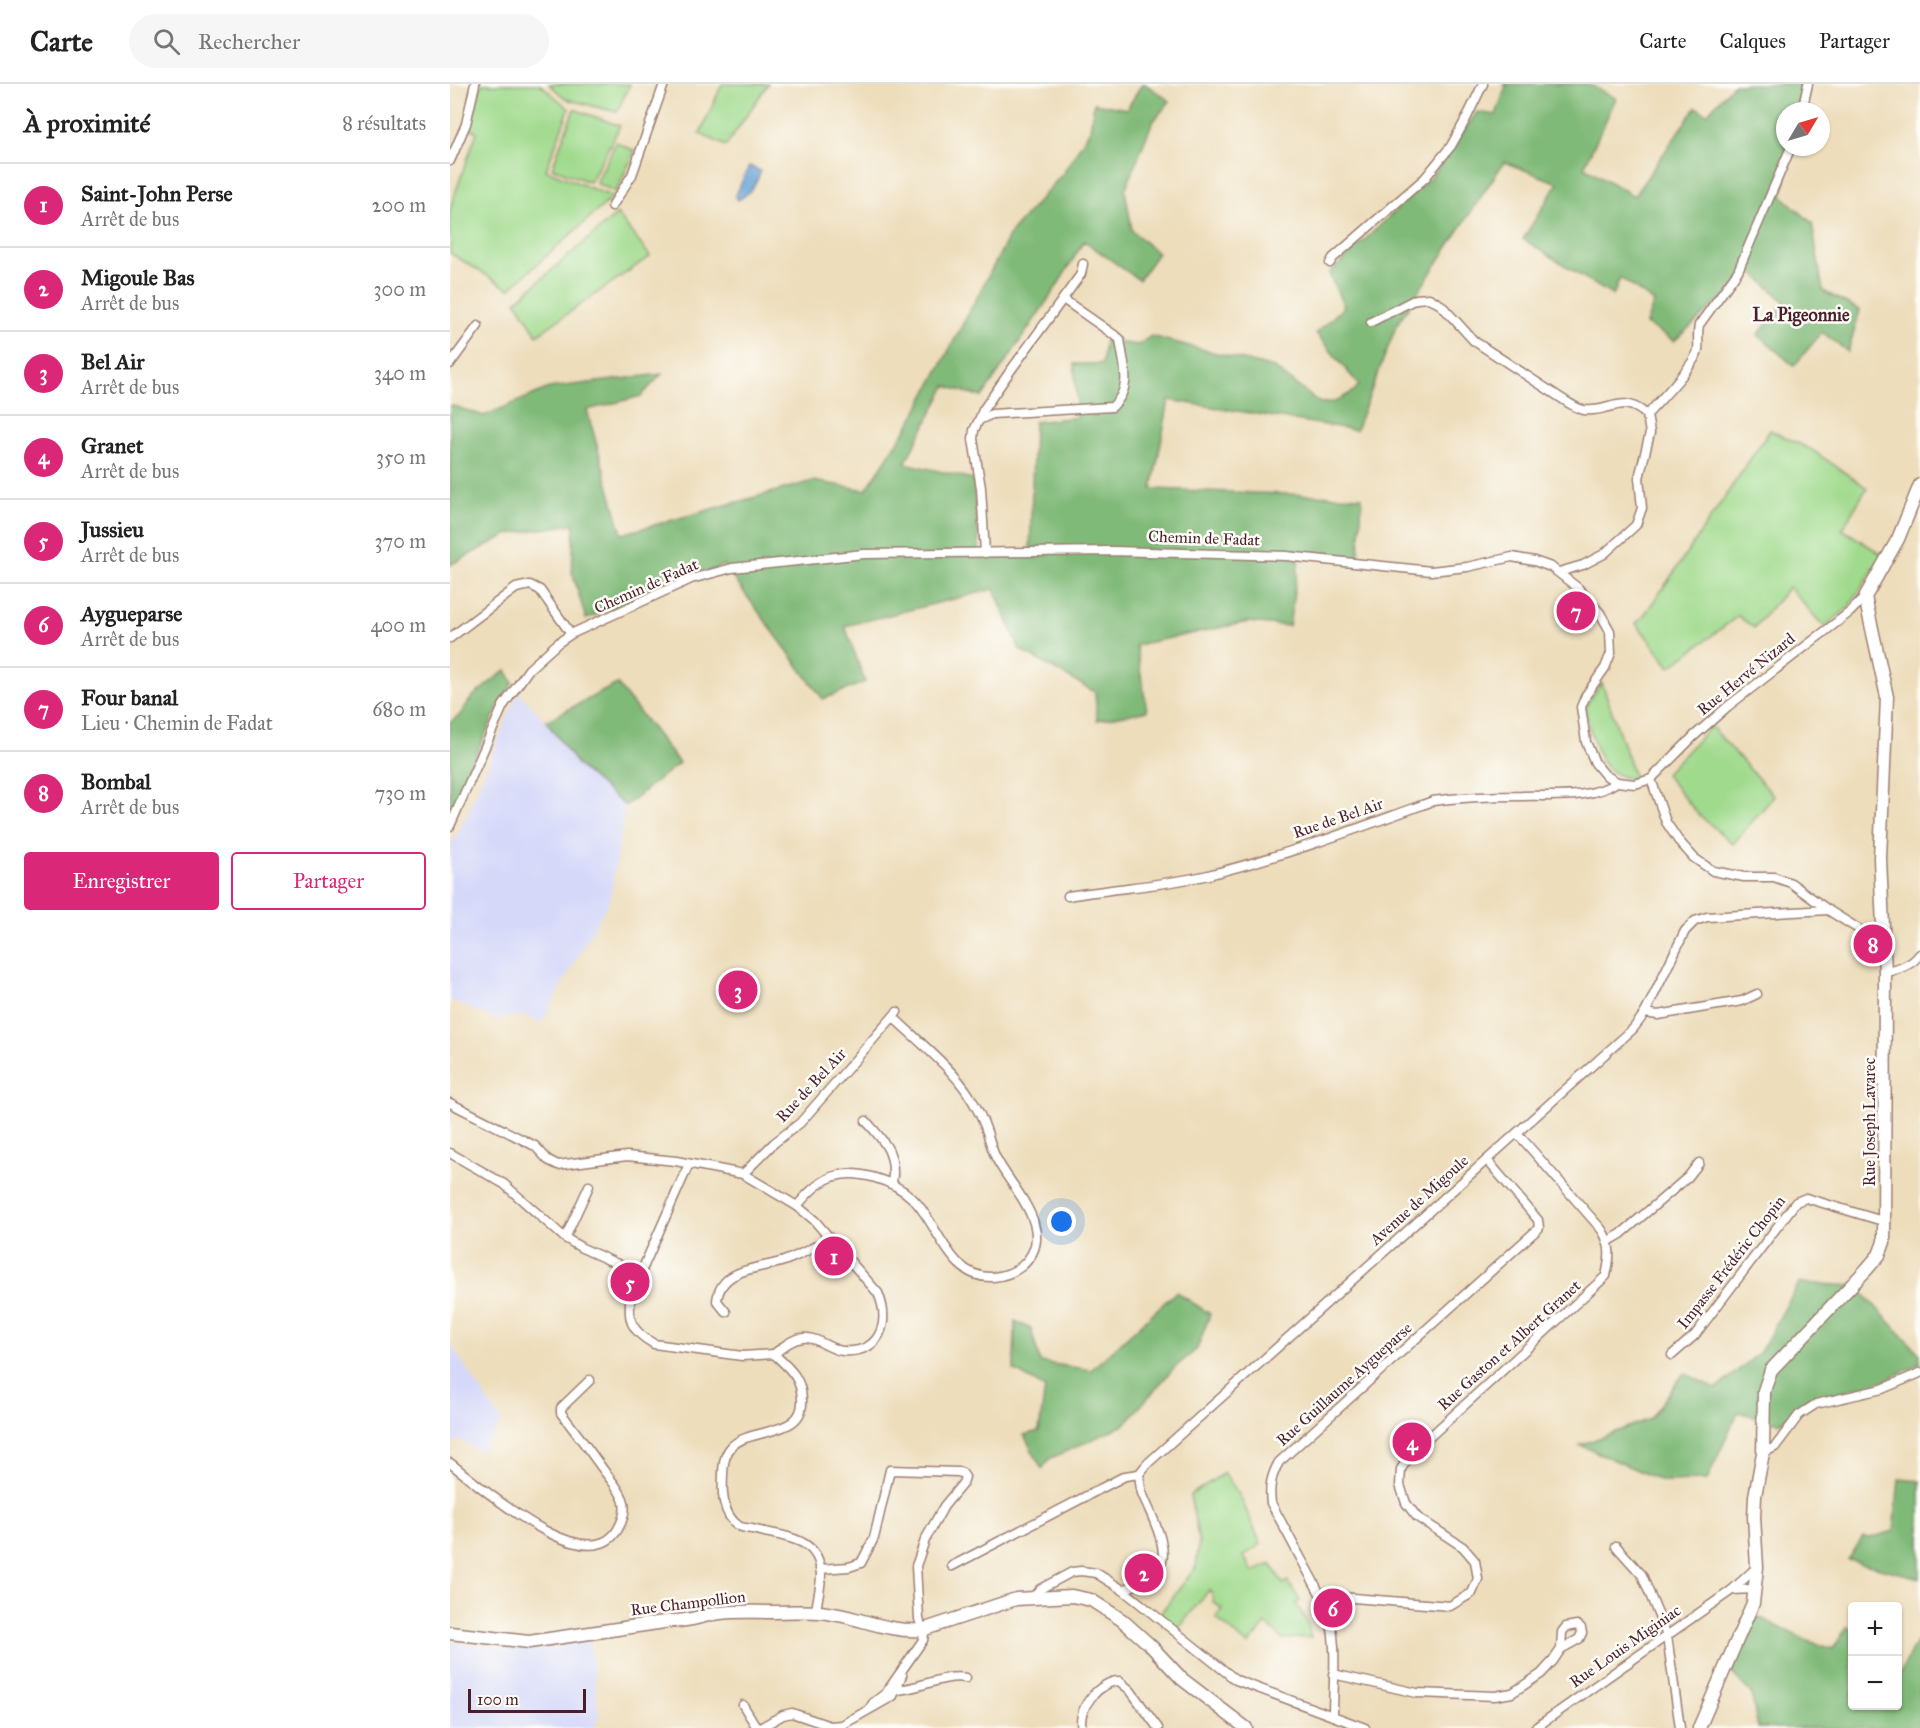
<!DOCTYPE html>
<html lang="fr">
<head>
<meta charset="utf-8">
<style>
	body { margin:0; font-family:"IM FELL Great Primer",serif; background:#f6f6f6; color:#222 }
	.controls { position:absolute; right:18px; bottom:18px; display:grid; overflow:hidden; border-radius:6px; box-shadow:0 2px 4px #0004 }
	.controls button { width:54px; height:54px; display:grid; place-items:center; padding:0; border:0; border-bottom:2px solid #e0e0e0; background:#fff; color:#222; font:30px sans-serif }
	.compass { position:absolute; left:1326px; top:18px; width:54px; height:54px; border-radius:50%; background:#fff; box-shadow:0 2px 4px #0004; rotate:52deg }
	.scale { position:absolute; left:18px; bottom:15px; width:118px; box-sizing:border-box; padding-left:6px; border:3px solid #4a1f2b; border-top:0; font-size:16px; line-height:21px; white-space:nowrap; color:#4a1f2b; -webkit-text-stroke:4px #fdfcf7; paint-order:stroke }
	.you { position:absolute; left:612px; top:1138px; width:21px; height:21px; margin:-15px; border:4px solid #fff; border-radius:50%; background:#1a73e8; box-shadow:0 0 0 9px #1a73e833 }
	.badge { display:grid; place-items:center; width:39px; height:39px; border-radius:50%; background:#db2777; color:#fff; font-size:20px; font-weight:700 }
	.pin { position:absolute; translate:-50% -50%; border:3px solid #fff; box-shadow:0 2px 6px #0006 }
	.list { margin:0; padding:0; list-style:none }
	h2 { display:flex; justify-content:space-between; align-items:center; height:78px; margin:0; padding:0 24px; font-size:26px }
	h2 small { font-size:20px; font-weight:400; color:#767676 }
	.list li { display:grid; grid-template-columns:39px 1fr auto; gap:18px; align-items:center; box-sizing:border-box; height:84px; padding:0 24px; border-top:2px solid #e0e0e0 }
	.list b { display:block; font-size:22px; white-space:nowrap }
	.list p { margin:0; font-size:20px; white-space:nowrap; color:#767676 }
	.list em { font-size:20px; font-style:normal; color:#767676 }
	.actions { display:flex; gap:12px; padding:18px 24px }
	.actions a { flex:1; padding:14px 0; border:2px solid #db2777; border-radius:6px; text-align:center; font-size:21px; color:#db2777 }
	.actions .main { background:#db2777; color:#fff }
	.icon { flex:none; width:33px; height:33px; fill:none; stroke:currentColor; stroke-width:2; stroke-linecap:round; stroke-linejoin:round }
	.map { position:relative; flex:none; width:1470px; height:1644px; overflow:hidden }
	header { display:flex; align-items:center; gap:36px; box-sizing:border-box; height:84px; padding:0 30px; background:#fff; border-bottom:2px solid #e0e0e0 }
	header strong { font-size:28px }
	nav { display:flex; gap:33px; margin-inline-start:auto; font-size:21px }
	.search { width:420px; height:54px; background:#f6f6f6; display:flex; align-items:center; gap:15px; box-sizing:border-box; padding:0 21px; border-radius:33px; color:#767676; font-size:22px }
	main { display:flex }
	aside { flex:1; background:#fff }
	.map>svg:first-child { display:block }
	.built { fill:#d5d8f9 }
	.green { fill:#a0da8d; stroke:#757c5c; stroke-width:1.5 }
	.forest { fill:#80ba78; stroke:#656c52; stroke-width:1.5 }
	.water { fill:#62a1d4; stroke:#566080; stroke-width:1.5 }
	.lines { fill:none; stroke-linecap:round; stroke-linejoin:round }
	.street-casing { stroke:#9c7e73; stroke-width:11 }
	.secondary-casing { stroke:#9c7e73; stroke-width:15 }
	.street { stroke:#fff; stroke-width:8 }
	.secondary { stroke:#fff; stroke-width:12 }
	.labels { text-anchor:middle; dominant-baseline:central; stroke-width:5; stroke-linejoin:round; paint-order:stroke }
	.street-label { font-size:16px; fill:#4a1f2b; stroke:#fdfcf7 }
	.neighbourhood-label { font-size:18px; font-weight:bold; fill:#4a1f2b; stroke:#fdfcf7 }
</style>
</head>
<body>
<header>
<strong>Carte</strong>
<div class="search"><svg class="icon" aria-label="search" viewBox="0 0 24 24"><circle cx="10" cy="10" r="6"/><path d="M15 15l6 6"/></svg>Rechercher</div>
<nav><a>Carte</a><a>Calques</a><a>Partager</a></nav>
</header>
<main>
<aside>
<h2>À proximité<small>8 résultats</small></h2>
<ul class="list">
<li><span class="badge">1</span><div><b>Saint-John Perse</b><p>Arrêt de bus</p></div><em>200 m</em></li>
<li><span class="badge">2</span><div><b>Migoule Bas</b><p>Arrêt de bus</p></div><em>300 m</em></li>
<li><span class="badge">3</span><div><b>Bel Air</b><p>Arrêt de bus</p></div><em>340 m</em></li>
<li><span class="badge">4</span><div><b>Granet</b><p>Arrêt de bus</p></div><em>350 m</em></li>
<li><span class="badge">5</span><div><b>Jussieu</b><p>Arrêt de bus</p></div><em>370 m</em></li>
<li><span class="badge">6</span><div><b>Aygueparse</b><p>Arrêt de bus</p></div><em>400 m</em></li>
<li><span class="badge">7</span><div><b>Four banal</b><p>Lieu · Chemin de Fadat</p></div><em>680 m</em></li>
<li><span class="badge">8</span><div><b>Bombal</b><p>Arrêt de bus</p></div><em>730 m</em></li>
</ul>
<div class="actions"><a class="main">Enregistrer</a><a>Partager</a></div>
</aside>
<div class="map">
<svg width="1470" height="1644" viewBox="0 0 1470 1644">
	<rect width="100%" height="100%" fill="#fdfcf7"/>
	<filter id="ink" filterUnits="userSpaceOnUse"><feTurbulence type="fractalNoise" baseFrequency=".0167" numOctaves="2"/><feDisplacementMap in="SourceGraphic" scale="12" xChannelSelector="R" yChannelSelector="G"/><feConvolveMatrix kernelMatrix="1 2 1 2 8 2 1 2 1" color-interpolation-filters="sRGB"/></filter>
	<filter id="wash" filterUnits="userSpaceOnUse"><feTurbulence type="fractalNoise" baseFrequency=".008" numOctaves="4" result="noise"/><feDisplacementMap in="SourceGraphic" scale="24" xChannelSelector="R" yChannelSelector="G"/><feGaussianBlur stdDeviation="1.35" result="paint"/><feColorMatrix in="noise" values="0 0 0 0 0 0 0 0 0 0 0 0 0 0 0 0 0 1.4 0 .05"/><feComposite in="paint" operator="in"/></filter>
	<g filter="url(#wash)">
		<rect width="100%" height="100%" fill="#edddbb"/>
		<g class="built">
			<polygon points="68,608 96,637 128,682 175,722 160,815 91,939 74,931 47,936 0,916 0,763 16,733"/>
			<polygon points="0,1259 52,1338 30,1367 8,1355 0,1364"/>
			<polygon points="140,1556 149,1633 144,1644 0,1644 0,1557 59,1565 107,1562"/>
		</g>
		<g class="green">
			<polygon points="32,0 90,0 119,25 96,86 163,113 59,205 0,169 0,124 27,48 19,44"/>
			<polygon points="99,0 180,0 167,28 116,15"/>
			<polygon points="272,0 318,0 276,62 250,50"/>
			<polygon points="124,25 170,42 140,98 102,84"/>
			<polygon points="166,58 185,67 166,108 146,99"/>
			<polygon points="167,130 200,172 87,251 66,217"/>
			<polygon points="1320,346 1362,366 1417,404 1392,445 1433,471 1398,524 1374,543 1339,503 1304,544 1288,532 1220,583 1186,539 1192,534 1216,500"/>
			<path d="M1152,599L1185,695C1155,692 1150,677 1142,652C1139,643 1135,632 1136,623C1138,615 1147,606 1152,599Z"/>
			<polygon points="1261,642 1324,712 1283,760 1247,729 1215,690"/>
			<polygon points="774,1389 789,1410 811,1460 794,1472 803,1488 821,1480 833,1500 838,1497 850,1517 846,1520 857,1537 861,1553 833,1555 816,1540 798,1561 766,1534 772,1525 763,1518 763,1512 759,1506 728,1545 709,1531 746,1483 749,1457 740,1411"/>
		</g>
		<g class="forest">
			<polygon points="692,0 695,0 720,17 702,39 675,106 682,147 708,169 689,196 634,157 607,202 532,313 496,302 455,379 523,395 530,473 580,471 584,338 628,333 624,280 652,280 655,256 688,261 701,252 824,284 870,319 885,318 904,307 909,301 866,249 894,223 879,190 982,92 1027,28 1046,31 1056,2 1054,0 1138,0 1166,14 1134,83 1184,112 1246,23 1257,30 1284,0 1353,0 1349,27 1335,27 1335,63 1342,63 1332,112 1362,139 1373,207 1410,226 1398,268 1372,248 1344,282 1308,251 1335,218 1302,188 1224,257 1196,240 1204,218 1170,194 1163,212 1073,155 1108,99 1054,78 947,240 906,346 719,316 702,405 912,413 909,472 850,468 839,542 798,538 686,561 697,627 647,636 645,608 570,566 544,505 395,542 415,598 373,615 274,481 136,535 122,488 124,440 59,450 0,481 0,321 34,332 99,304 212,290 191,312 137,326 172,450 363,397 416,406 461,338 562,147 614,88 640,46 644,19 677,25"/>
			<polygon points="56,586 63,599 51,617 0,726 0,638 10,631 22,613"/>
			<polygon points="167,600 229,679 175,722 128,682 96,637"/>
			<polygon points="1349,1199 1406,1202 1470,1270 1470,1280 1436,1296 1363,1316 1329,1339 1288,1328 1257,1396 1212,1397 1130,1361 1200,1335 1234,1289 1266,1305 1310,1268"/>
			<polygon points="726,1208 760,1230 747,1265 723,1285 674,1341 599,1375 592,1385 574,1351 589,1347 595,1304 564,1286 565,1237 581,1245 590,1278 641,1286"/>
			<polygon points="1449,1395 1470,1397 1470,1494 1398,1476 1413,1453 1420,1454 1444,1447"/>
			<polygon points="1304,1531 1358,1557 1383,1565 1397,1543 1402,1544 1402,1622 1448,1622 1448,1594 1466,1558 1470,1560 1470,1644 1308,1644 1301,1609 1280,1587"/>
		</g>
		<path class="water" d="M299,82L310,87C308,99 299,110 288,116L285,113Z"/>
	</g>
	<g filter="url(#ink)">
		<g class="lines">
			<g class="street-casing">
				<g id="street">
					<polyline points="1352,27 1358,0"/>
					<polyline points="0,77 16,40 25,0"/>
					<polyline points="162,122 182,91 214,0"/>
					<polyline points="880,179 883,174 975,94 1001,62 1016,35 1033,0"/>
					<path d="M921,238L966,215L979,214L991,221L1024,257L1117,318C1122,321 1128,325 1134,326C1162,329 1170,308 1197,331L1200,349L1189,394L1192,424L1186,441L1154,470L1133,481L1109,488"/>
					<polyline points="0,280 28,242"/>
					<path d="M1197,331C1209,317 1245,281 1248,266C1249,258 1247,249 1249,241L1288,187L1341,63"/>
					<polyline points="529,336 533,326 561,286 631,190 633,180"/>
					<path d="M535,469L531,404L523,355L524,346L529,336L542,330L662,323C684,303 673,281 670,255L613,215"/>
					<polyline points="0,554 66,504 80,501 90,506 121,550"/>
					<polyline points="1201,695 1216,738 1228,756 1244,774 1263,787 1294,793 1324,793 1341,799 1378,826 1426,856 1434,858"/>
					<polyline points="0,742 53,622 79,585 108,559 121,550 241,495 282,484 414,470 662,467 836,472 981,487 1017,483 1062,473 1084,477 1101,483 1128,504 1150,529 1160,547 1161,569 1155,584 1136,611 1131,623 1136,658 1145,679 1155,691 1167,698 1185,700 1201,695 1244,652 1277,623 1400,528 1415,513"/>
					<path d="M618,812C665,804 712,802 758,791C834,772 909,744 983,717C1013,713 1042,712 1072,712C1104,711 1140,716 1167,698"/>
					<path d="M1435,889C1449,885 1461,882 1470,870"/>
					<polyline points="1195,929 1208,931 1292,917 1307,910"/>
					<polyline points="0,1019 85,1062 98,1076 108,1081 177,1072 226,1077 293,1090 347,1122"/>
					<path d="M416,1037C435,1058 447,1070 442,1100"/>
					<polyline points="0,1069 54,1100 115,1154 132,1164 190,1190"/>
					<path d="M239,1080L181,1211C177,1236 181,1247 204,1260L292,1272L324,1270C339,1284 351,1293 352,1315C355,1353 302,1343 282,1362C275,1369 273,1381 273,1391C272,1408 272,1431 289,1442C292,1444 298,1444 302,1445C330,1453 370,1451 371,1491C371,1503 367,1516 366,1528"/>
					<polyline points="293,1090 324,1059 350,1039 447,928"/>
					<polyline points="115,1154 139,1102"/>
					<polyline points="1159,1157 1171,1150 1238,1093 1249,1079"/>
					<path d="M276,1228L267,1217C270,1183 310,1185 334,1177C350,1171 365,1163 380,1154"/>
					<path d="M324,1270C333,1263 341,1255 353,1254C367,1252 379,1266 393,1267C430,1270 441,1239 428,1209L364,1136L347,1122C357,1110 367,1099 382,1093C407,1084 444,1097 462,1114C489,1139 498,1195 543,1193C554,1192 563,1189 572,1182C610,1148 561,1104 546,1074C542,1066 540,1057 537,1048C533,1036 526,1022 519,1011C503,985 466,955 443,933"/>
					<polyline points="1222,1271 1245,1251 1346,1118 1356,1114 1436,1138"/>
					<polyline points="1313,1369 1325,1363 1349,1331 1366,1320 1432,1305 1470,1289"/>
					<path d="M0,1379C29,1401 137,1498 168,1445C173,1436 177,1425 173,1415C169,1404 159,1394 152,1384C139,1366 125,1347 111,1329V1324L140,1296"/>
					<polyline points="1166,1462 1192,1491 1217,1552 1230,1644"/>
					<polyline points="502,1482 675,1392 689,1390"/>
					<polyline points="370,1485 399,1483 411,1479 424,1454 440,1386 508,1388 512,1389 515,1393 513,1399 494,1422 475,1456 466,1482 469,1535 474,1550 473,1556 436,1609 423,1619 420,1624"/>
					<path d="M673,1506C685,1501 700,1496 709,1484C722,1467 699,1427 692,1409C690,1403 690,1396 689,1390L698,1379L1183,945L1195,929L1235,847L1245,837L1257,833L1378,826"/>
					<polyline points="1282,1506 1304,1505"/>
					<polyline points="583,1513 590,1505 622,1488 631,1487 646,1489 673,1506 786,1596 915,1644"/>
					<path d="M874,1518L891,1513L1000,1522L1022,1509L1028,1495L1025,1477L1013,1463L967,1433L956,1419L950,1401L951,1385L961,1370L1156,1192C1160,1174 1162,1162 1152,1146L1067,1049"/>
					<polyline points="883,1590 967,1609 1045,1612 1062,1609 1091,1590 1103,1577 1111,1565 1129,1555 1132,1549 1131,1544 1127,1541 1116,1543 1112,1548 1111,1565"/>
					<path d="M444,1606C469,1606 491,1590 516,1594"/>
					<polyline points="293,1621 307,1644"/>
					<path d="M883,1632C883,1596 889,1556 876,1521L821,1419C819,1403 821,1392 829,1378L1089,1144L1088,1136L1037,1076"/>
					<polyline points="310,1644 333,1631 342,1629 380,1642 392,1641 443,1612 452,1591"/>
					<path d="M632,1644C626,1625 650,1597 669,1597L680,1606L708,1644"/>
					<polyline points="1085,1644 1282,1506 1307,1483"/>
				</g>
			</g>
			<g class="secondary-casing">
				<g id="secondary">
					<path d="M0,1549L79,1558L221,1537C239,1538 253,1531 270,1529C286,1527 301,1528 317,1528C334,1528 351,1527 368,1528C404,1530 435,1549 472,1546L566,1515L622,1512L641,1516L672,1536L701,1562L732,1595L796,1644"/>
					<polyline points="1249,1644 1303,1519 1307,1483 1304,1433 1305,1412 1313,1369 1314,1307 1321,1286 1416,1186 1429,1171 1434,1158 1435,889 1430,774 1437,613 1415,513 1448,455 1470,401"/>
				</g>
			</g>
			<use href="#street" class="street"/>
			<use href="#secondary" class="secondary"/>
		</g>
	</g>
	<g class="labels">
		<g class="street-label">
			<text transform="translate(754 454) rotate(2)">Chemin de Fadat</text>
			<text transform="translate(196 502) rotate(-24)">Chemin de Fadat</text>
			<text transform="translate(1296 590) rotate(-39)">Rue Hervé Nizard</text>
			<text transform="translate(888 734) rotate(-19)">Rue de Bel Air</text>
			<text transform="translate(361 1001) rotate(-47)">Rue de Bel Air</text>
			<text transform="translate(1419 1038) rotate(-90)">Rue Joseph Lavarec</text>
			<text transform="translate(969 1116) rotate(-42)">Avenue de Migoule</text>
			<text transform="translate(1281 1178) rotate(-52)">Impasse Frédéric Chopin</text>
			<text transform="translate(1059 1261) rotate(-42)">Rue Gaston et Albert Granet</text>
			<text transform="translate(894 1300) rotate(-42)">Rue Guillaume Aygueparse</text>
			<text transform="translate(238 1519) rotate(-7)">Rue Champollion</text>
			<text transform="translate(1175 1562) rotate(-35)">Rue Louis Miginiac</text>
		</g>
		<g class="neighbourhood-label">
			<text x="1351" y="231">La Pigeonnie</text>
		</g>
	</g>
</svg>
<div class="controls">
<button>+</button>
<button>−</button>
</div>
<svg class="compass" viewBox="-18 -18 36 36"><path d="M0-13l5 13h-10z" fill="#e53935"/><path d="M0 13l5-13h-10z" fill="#767676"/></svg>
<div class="scale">100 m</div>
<div class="you"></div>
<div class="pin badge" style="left:384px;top:1172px">1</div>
<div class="pin badge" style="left:694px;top:1489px">2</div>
<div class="pin badge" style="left:288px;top:906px">3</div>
<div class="pin badge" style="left:962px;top:1358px">4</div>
<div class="pin badge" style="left:180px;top:1198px">5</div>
<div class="pin badge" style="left:883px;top:1524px">6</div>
<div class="pin badge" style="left:1126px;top:527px">7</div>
<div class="pin badge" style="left:1423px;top:860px">8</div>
</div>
</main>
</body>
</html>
